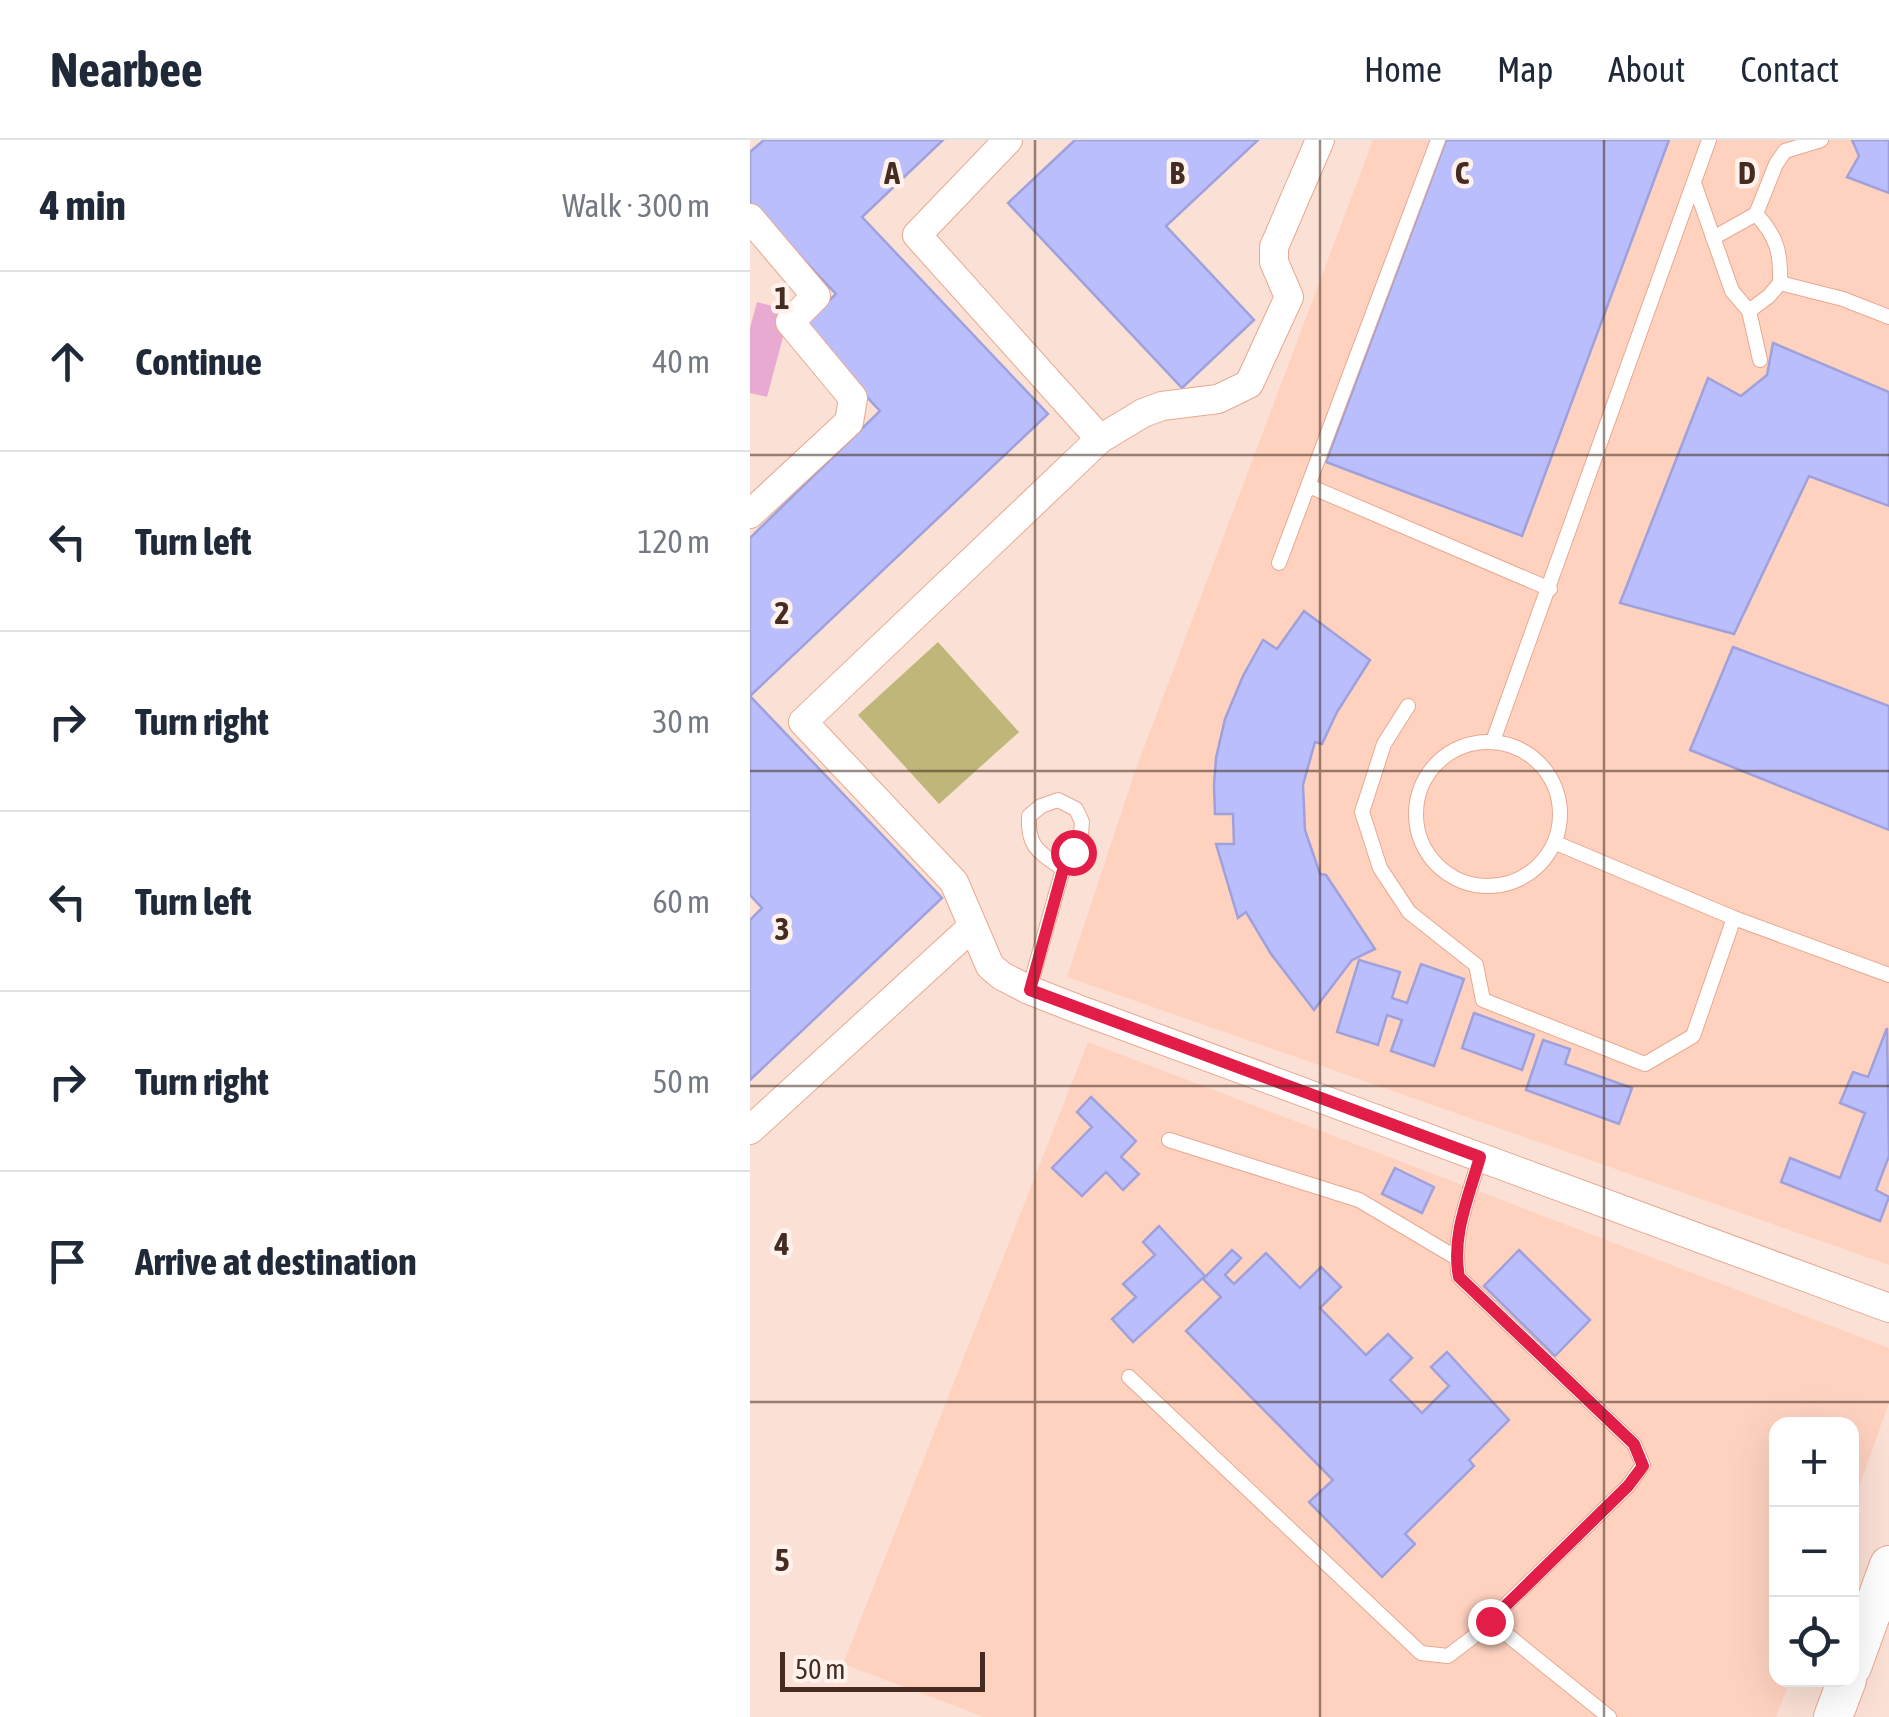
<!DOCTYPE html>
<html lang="en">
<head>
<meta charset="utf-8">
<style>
	body { margin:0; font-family:"Asap Condensed",sans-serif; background:#f6f6f7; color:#1f2937 }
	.controls { position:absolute; right:30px; bottom:30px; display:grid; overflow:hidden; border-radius:20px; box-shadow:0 10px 40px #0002 }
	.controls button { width:90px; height:90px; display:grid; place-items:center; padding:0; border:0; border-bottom:2px solid #e0e1e3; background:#fff; color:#1f2937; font:50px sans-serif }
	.scale { position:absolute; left:30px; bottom:25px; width:205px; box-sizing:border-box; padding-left:10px; border:5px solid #452b21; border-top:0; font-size:28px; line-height:35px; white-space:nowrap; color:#452b21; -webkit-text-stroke:8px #fff1eb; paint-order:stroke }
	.stop { position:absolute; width:30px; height:30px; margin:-22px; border:8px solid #e11d48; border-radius:50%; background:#fff }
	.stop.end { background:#e11d48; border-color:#fff; box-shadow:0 2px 10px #0008 }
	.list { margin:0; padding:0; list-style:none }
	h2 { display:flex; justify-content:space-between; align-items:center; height:130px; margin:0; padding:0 40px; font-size:42px }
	h2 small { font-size:32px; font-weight:400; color:#747a83 }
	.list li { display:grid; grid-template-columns:65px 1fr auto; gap:30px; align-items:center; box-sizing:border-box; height:180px; padding:0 40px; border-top:2px solid #e0e1e3 }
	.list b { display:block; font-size:38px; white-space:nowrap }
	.list em { font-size:32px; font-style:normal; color:#747a83 }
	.icon { flex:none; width:55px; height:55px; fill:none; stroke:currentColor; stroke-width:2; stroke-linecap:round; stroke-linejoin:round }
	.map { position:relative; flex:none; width:1139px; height:1577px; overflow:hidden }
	header { display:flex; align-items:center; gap:60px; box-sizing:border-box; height:140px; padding:0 50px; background:#fff; border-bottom:2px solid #e0e1e3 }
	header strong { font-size:48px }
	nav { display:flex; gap:55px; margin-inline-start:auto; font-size:35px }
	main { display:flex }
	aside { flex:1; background:#fff }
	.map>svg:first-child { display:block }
	.built { fill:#ffd2c0 }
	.green { fill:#bfb779 }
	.water { fill:#e8aad0 }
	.building { fill:#bbbefc; stroke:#9ea1db; stroke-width:2.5 }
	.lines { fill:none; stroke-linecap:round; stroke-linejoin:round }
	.lane-casing { stroke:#e9a88f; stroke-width:16 }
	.street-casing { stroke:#e9a88f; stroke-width:30 }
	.secondary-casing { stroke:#e9a88f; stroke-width:40 }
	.lane { stroke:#fff; stroke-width:14 }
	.street { stroke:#fff; stroke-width:28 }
	.secondary { stroke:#fff; stroke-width:38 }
	.route { stroke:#e11d48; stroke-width:12 }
	.grid { fill:none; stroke:#452b21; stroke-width:2.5; stroke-opacity:0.55 }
	.grid-label { font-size:32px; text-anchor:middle; font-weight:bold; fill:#452b21; stroke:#fff1eb; stroke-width:9; stroke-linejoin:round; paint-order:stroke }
</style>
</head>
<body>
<header>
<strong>Nearbee</strong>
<nav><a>Home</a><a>Map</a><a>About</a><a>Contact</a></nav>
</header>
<main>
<aside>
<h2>4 min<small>Walk · 300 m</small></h2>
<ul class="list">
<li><svg class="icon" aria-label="ahead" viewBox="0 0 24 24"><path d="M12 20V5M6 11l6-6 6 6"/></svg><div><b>Continue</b></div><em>40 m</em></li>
<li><svg class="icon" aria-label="left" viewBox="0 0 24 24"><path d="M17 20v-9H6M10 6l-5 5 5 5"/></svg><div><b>Turn left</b></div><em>120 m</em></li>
<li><svg class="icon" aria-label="right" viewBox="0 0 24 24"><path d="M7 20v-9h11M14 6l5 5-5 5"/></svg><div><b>Turn right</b></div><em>30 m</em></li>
<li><svg class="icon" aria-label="left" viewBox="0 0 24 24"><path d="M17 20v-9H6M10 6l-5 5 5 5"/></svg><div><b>Turn left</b></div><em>60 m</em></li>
<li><svg class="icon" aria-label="right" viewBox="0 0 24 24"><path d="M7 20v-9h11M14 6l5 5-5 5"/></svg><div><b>Turn right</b></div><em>50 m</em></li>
<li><svg class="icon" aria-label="arrive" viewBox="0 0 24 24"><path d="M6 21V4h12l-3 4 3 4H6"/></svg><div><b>Arrive at destination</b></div></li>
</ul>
</aside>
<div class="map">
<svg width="1139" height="1577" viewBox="0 0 1139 1577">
	<rect width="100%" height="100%" fill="#fbe0d5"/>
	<g class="built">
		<polygon points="623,0 1139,0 1139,1125 317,837 384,634"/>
		<polygon points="338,902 1139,1208 1139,1263 1102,1367 1102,1284 1026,1284 1026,1540 1040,1540 1026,1577 234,1577 93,1524"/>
	</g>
	<polygon class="green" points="188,502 269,592 189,664 108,575"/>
	<polygon class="water" points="7,162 40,171 17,257 0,253 0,188"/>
	<g class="building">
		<polygon points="14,0 193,0 112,77 298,274 0,556 192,758 0,940 0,780 12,768 0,755 0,398 130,271 51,187 86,154 0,63 0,12"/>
		<polygon points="325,0 508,0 416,86 504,180 432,248 258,63"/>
		<polygon points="696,0 919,0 772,396 576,322"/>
		<polygon points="1102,0 1139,0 1139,53 1097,37 1109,16"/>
		<polygon points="1023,203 1139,252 1139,366 1059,336 984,494 870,463 958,238 991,256 1017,235"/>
		<polygon points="554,471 620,520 587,572 572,604 565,602 553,645 555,690 570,734 576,735 625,809 602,820 564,870 521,814 496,772 488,778 466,704 484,704 483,674 465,674 464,645 466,618 475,579 493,536 513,500 527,509"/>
		<polygon points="983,507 1139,566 1139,690 940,610"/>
		<polygon points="609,820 650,832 642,858 657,863 671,824 714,839 684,926 641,911 652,880 637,875 628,905 587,892"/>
		<polygon points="724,873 784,895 772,930 712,908"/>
		<polygon points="1137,888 1139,1016 1126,1050 1139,1057 1130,1081 1031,1042 1040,1018 1090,1038 1115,973 1090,963 1103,932 1118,937"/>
		<polygon points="793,900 820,909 815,924 882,948 869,984 776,950"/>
		<polygon points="341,957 386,1001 371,1017 389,1034 373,1050 356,1032 332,1056 302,1028 342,987 327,972"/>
		<polygon points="645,1028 684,1047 672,1073 632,1054"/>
		<polygon points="409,1086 455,1136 383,1202 362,1179 386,1157 373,1144 405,1115 393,1102"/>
		<polygon points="482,1110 491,1118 475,1135 484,1144 516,1113 550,1148 571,1127 591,1147 570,1168 616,1215 638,1194 662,1218 640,1240 672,1273 699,1246 681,1227 697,1212 759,1280 719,1320 724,1326 655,1394 665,1404 632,1437 559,1362 583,1340 436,1191 471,1157 453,1139"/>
		<polygon points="769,1110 840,1180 805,1216 734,1146"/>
	</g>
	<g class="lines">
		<g class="lane-casing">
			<g id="lane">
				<path d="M1071,0L1035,11L1026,24L1006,74C1027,97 1031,112 1030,143L1093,159L1139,177"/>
				<polyline points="944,43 982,151 999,171"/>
				<polyline points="963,98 1006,74"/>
				<polyline points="1010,220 999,171 1019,156 1030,143"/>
				<polyline points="559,346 800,449"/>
				<polyline points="529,423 688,0"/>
				<polyline points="658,566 634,604 612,672 630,728 659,772 726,825 733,860 895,924 943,896 984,778"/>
				<polyline points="743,601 959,0"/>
				<circle cx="738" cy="674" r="72"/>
				<polyline points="806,703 984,778 1139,835"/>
				<path d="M279,850L313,729L331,694L332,682L326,669L308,660L291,666L279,676C277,707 289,712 313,729"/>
				<polyline points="419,1000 609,1060 705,1117"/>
				<path d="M379,1237L671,1513L698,1516L723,1497L878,1346L893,1325L884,1304L709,1137C701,1096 719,1056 730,1017"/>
				<polyline points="740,1481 859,1577"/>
			</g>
		</g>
		<g class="street-casing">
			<g id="street">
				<polyline points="258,0 167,95 350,299 53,582 204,742 240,826 252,836 279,850 325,868 1139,1168"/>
				<polyline points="0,78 66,156 40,182 103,258 99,282 0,374"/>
				<polyline points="350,299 393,273 412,266 468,259 499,244 539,157 524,122 524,107 570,0"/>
				<polyline points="0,990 222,787"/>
			</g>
		</g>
		<g class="secondary-casing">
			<g id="secondary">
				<polyline points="1102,1527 1139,1425"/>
				<polyline points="1083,1577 1097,1540"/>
			</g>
		</g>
		<use href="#lane" class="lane"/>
		<use href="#street" class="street"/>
		<use href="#secondary" class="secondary"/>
	</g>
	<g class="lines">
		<path class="route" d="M323,712L313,730L280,850L730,1017C719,1056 701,1096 709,1137L884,1304L893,1326L878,1346L740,1481"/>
	</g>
	<path class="grid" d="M285,0V1577M570,0V1577M854,0V1577M0,315H1139M0,631H1139M0,946H1139M0,1262H1139"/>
	<g class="grid-label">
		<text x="142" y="44">A</text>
		<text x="427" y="44">B</text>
		<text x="712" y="44">C</text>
		<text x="997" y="44">D</text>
		<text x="32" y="169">1</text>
		<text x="32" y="484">2</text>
		<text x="32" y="800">3</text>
		<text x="32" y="1115">4</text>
		<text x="32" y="1431">5</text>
	</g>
</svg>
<div class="controls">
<button>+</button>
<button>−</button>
<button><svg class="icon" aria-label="locate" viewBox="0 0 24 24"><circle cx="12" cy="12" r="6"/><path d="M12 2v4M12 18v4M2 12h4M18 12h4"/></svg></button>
</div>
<div class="scale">50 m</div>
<div class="stop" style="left:323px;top:712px"></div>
<div class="stop end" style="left:740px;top:1481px"></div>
</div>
</main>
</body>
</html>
